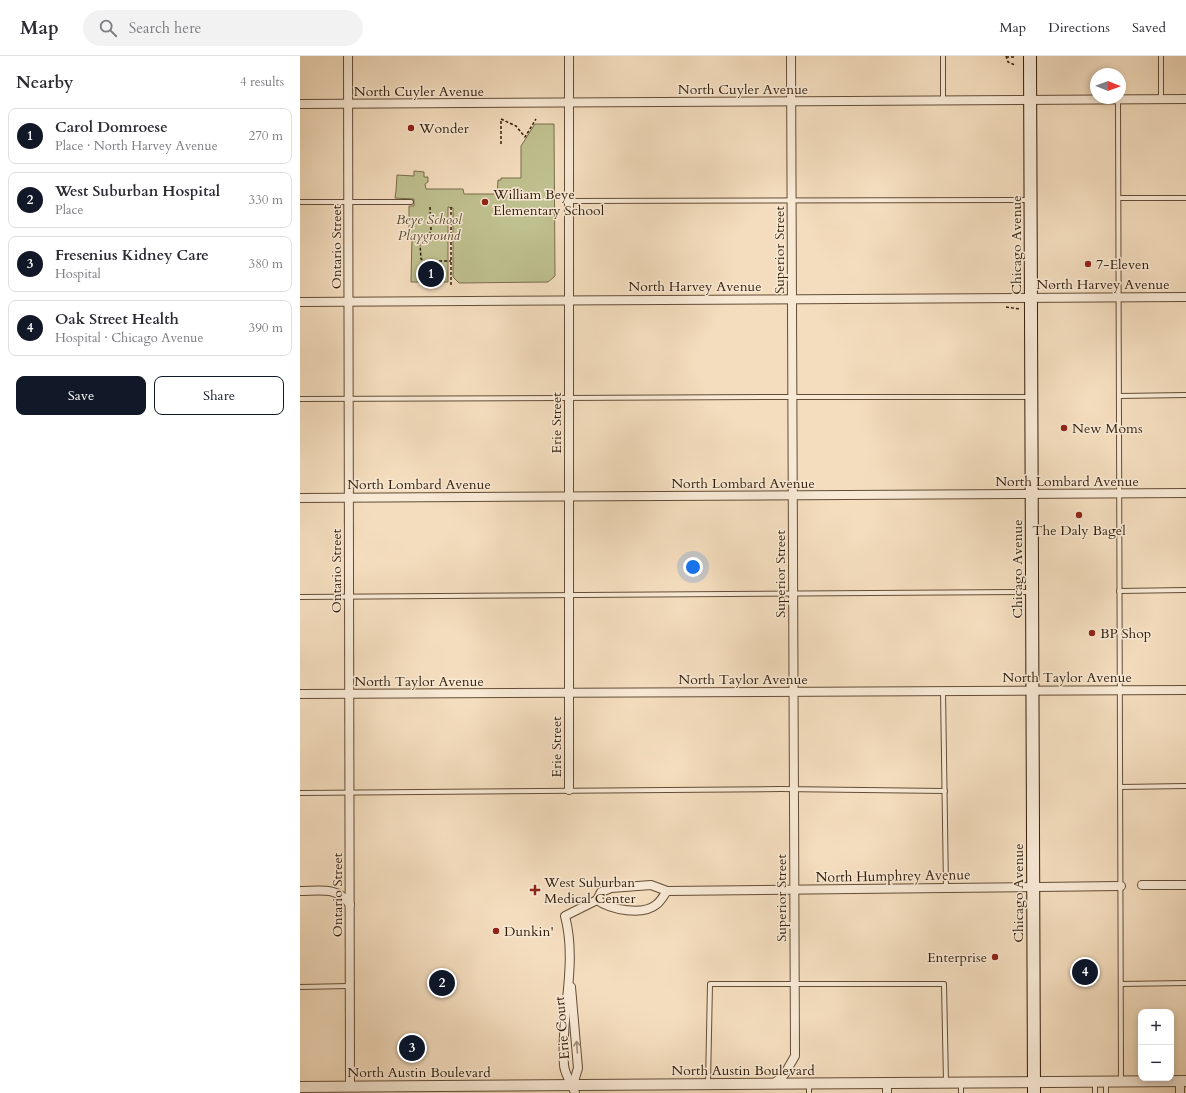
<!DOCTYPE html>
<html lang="en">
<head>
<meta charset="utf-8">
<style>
	body { margin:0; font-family:Cardo,serif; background:#f2f2f3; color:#2b2b33 }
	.controls { position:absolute; right:12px; bottom:12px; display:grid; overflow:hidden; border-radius:8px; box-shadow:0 2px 6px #0003 }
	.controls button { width:36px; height:36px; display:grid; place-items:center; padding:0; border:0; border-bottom:1px solid #e1e1e2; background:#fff; color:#2b2b33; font:20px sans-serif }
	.compass { position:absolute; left:790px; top:12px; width:36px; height:36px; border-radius:50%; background:#fff; box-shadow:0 2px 6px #0003; rotate:91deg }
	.you { position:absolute; left:393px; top:511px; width:14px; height:14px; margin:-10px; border:3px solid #fff; border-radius:50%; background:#1a73e8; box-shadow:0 0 0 6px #1a73e833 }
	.badge { display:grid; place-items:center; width:26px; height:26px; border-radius:50%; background:#111827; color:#fff; font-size:13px; font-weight:700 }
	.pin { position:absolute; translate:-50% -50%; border:2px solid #fff; box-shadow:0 1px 4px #0006 }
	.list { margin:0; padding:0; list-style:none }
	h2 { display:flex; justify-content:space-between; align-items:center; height:52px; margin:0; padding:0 16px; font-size:17px }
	h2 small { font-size:13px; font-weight:400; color:#7c7c81 }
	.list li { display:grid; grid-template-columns:26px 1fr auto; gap:12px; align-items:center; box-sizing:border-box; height:56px; margin:0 8px 8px; padding:0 8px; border:1px solid #e1e1e2; border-radius:8px }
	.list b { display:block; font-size:15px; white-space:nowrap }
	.list p { margin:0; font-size:13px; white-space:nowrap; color:#7c7c81 }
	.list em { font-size:13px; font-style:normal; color:#7c7c81 }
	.actions { display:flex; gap:8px; padding:12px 16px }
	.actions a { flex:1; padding:9px 0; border:1px solid #111827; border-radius:8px; text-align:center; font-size:14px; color:#111827 }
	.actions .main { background:#111827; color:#fff }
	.icon { flex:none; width:22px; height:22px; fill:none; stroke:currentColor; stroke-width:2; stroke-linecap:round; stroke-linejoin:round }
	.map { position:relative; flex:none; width:886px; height:1037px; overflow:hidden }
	header { display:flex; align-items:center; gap:24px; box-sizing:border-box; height:56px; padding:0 20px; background:#fff; border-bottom:1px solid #e1e1e2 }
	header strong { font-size:19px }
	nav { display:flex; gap:22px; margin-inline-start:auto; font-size:14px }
	.search { width:280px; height:36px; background:#f2f2f3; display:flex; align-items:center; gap:10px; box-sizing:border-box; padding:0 14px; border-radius:22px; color:#7c7c81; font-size:15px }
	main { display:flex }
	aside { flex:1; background:#fff }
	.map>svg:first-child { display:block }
	.green { fill:#bfc08f; stroke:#796e4c }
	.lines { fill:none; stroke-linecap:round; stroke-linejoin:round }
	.service-casing { stroke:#634d36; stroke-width:6 }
	.minor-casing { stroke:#634d36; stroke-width:10 }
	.tertiary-casing { stroke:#634d36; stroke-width:12 }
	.secondary-casing { stroke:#331d09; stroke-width:14 }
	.path { stroke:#331d09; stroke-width:1.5; stroke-dasharray:3 2; stroke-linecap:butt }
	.service { stroke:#f8e9d5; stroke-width:4 }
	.minor { stroke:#f8e9d5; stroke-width:8 }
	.tertiary { stroke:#f8e9d5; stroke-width:10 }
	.secondary { stroke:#f8e9d5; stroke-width:12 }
	.oneway { stroke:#9f8d79 }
	.poi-dot { fill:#8f2418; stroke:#f8e9d5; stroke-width:1.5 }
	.labels { text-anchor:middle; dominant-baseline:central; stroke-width:3; stroke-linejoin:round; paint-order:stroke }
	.street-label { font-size:14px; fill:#331d09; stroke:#f8e9d5 }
	.poi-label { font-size:14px; fill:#331d09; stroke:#f8e9d5; text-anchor:start }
	.park-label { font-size:14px; font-style:italic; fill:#5d4e31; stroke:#f8e9d5 }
</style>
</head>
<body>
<header>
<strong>Map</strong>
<div class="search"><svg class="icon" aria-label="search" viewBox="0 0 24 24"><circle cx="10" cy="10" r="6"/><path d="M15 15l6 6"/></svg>Search here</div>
<nav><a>Map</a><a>Directions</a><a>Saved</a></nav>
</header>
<main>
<aside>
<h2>Nearby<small>4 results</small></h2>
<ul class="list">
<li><span class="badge">1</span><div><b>Carol Domroese</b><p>Place · North Harvey Avenue</p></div><em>270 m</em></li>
<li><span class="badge">2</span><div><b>West Suburban Hospital</b><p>Place</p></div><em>330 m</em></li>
<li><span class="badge">3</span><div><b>Fresenius Kidney Care</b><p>Hospital</p></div><em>380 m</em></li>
<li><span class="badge">4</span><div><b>Oak Street Health</b><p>Hospital · Chicago Avenue</p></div><em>390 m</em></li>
</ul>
<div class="actions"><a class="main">Save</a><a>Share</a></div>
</aside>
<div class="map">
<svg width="886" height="1037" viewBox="0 0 886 1037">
	<rect width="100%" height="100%" fill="#f4ddbe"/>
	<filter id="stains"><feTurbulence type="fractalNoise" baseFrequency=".005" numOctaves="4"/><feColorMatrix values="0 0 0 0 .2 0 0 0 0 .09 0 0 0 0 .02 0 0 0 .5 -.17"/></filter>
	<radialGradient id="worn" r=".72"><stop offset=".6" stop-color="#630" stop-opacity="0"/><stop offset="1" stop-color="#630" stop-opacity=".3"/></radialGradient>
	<polygon class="green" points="235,68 254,68 255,220 248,226 159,227 153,221 153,152 148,151 148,226 111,226 112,179 109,179 109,150 114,150 114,143 95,142 96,135 97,119 114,120 114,115 124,116 124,121 128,121 128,126 125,128 126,133 163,133 164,138 197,138 198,124 201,124 201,122 221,122 221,90"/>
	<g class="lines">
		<g class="service-casing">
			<g id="service">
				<polyline points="643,0 643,44"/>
				<polyline points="861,0 861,43"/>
				<polyline points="818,43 821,1025"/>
				<polyline points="819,142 886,142"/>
				<polyline points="269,145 729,144"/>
				<polyline points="0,146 111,146"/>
				<polyline points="819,340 886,339"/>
				<polyline points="0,343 492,341 730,341"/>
				<polyline points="819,535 886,534"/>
				<polyline points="0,541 732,536"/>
				<polyline points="643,635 646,832"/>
				<polyline points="820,731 886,730"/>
				<polyline points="0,737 481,733 645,735"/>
				<polyline points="821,928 886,927"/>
				<polyline points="0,931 50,930"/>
				<polyline points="408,1028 410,928 644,928 646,1027"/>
				<polyline points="509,1037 509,1028"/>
				<polyline points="661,1037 661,1027"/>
				<polyline points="795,1037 795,1026"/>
				<polyline points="806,1037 806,1026"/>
			</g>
		</g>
		<g class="minor-casing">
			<g id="minor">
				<polyline points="48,0 50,1031"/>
				<polyline points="269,0 269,734"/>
				<polyline points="0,48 886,43"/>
				<polyline points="0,246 886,241"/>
				<polyline points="0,442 886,437"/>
				<polyline points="0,638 886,634"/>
				<polyline points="842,829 886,829"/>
				<path d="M0,835C19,835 38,830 50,849"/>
				<path d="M367,835C364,839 361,845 357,848C343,860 311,854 297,844L301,836L311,832L351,829L367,835L821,830"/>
				<polyline points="271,931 278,1012 273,1029"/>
				<polyline points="880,1025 880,1037"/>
				<polyline points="473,1028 484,1019 495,1000 491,0"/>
				<path d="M275,1037C272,1028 264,1017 264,1009C260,960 278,909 265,860L297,844"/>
				<polyline points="587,1037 587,1027"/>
			</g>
		</g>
		<g class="tertiary-casing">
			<polyline id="tertiary" points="0,1031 886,1025"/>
		</g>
		<g class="secondary-casing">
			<polyline id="secondary" points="730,0 734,1037"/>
		</g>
		<g class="path">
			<polyline points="706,0 708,6 715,9"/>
			<polyline points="706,1 715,1"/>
			<polyline points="201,88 201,63 216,70 225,81 236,63"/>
			<polyline points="130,151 131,174 129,180 120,188 121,203 125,205 151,205"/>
			<polyline points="151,151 151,229"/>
			<polyline points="741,229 752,230 759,232"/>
			<polyline points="706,251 720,253"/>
		</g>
		<use href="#service" class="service"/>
		<use href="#minor" class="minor"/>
		<use href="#tertiary" class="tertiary"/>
		<use href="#secondary" class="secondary"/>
	</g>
	<defs><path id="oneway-shaft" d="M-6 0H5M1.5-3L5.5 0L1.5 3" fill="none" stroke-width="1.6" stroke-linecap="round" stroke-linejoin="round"/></defs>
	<use class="oneway" href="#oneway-shaft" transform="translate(277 991) rotate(-94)"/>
	<g class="poi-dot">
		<circle cx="111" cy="72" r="4"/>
		<circle cx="185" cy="146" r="4"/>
		<circle cx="788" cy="208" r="4"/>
		<circle cx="764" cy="372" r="4"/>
		<circle cx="779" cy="459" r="4"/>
		<circle cx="792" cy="577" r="4"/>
		<path d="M233 828h4v4h4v4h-4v4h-4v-4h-4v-4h4z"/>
		<circle cx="196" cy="875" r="4"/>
		<circle cx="695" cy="901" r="4"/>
	</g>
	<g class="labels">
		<g class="street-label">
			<text x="443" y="33">North Cuyler Avenue</text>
			<text x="119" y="35">North Cuyler Avenue</text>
			<text transform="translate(716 189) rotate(-90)">Chicago Avenue</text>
			<text transform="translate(36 191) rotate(-90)">Ontario Street</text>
			<text transform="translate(479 194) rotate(-90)">Superior Street</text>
			<text x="803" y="228">North Harvey Avenue</text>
			<text x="395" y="230">North Harvey Avenue</text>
			<text transform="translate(256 367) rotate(-90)">Erie Street</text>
			<text x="767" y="425">North Lombard Avenue</text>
			<text x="443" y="427">North Lombard Avenue</text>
			<text x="119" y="428">North Lombard Avenue</text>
			<text transform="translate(717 513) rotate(-90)">Chicago Avenue</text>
			<text transform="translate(36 515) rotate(-90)">Ontario Street</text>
			<text transform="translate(480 518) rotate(-90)">Superior Street</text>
			<text x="767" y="621">North Taylor Avenue</text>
			<text x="443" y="623">North Taylor Avenue</text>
			<text x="119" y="625">North Taylor Avenue</text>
			<text transform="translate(256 691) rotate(-90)">Erie Street</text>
			<text transform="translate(593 820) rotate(-1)">North Humphrey Avenue</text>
			<text transform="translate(718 837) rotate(-90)">Chicago Avenue</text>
			<text transform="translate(37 839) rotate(-90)">Ontario Street</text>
			<text transform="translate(481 842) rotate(-90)">Superior Street</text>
			<text transform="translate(262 972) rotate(-95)">Erie Court</text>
			<text x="443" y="1014">North Austin Boulevard</text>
			<text x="119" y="1016">North Austin Boulevard</text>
		</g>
		<g class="poi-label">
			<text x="119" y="72">Wonder</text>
			<text x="193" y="138">William Beye<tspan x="193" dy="16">Elementary School</tspan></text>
			<text x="796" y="208">7-Eleven</text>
			<text x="772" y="372">New Moms</text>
			<text x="779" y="474" text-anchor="middle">The Daly Bagel</text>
			<text x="800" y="577">BP Shop</text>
			<text x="244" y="826">West Suburban<tspan x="244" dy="16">Medical Center</tspan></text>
			<text x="204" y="875">Dunkin'</text>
			<text x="687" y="901" text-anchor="end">Enterprise</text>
		</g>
		<g class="park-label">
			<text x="129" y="163">Beye School<tspan x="129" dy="16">Playground</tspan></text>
		</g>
	</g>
	<rect width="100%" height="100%" filter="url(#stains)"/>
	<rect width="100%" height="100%" fill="url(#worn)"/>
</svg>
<div class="controls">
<button>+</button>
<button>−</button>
</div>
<svg class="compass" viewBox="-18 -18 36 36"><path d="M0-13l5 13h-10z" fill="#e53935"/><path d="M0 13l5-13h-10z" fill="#7c7c81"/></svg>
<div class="you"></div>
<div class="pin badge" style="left:131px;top:218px">1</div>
<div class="pin badge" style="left:142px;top:927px">2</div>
<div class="pin badge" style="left:112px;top:992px">3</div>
<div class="pin badge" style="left:785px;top:916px">4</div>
</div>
</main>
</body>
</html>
